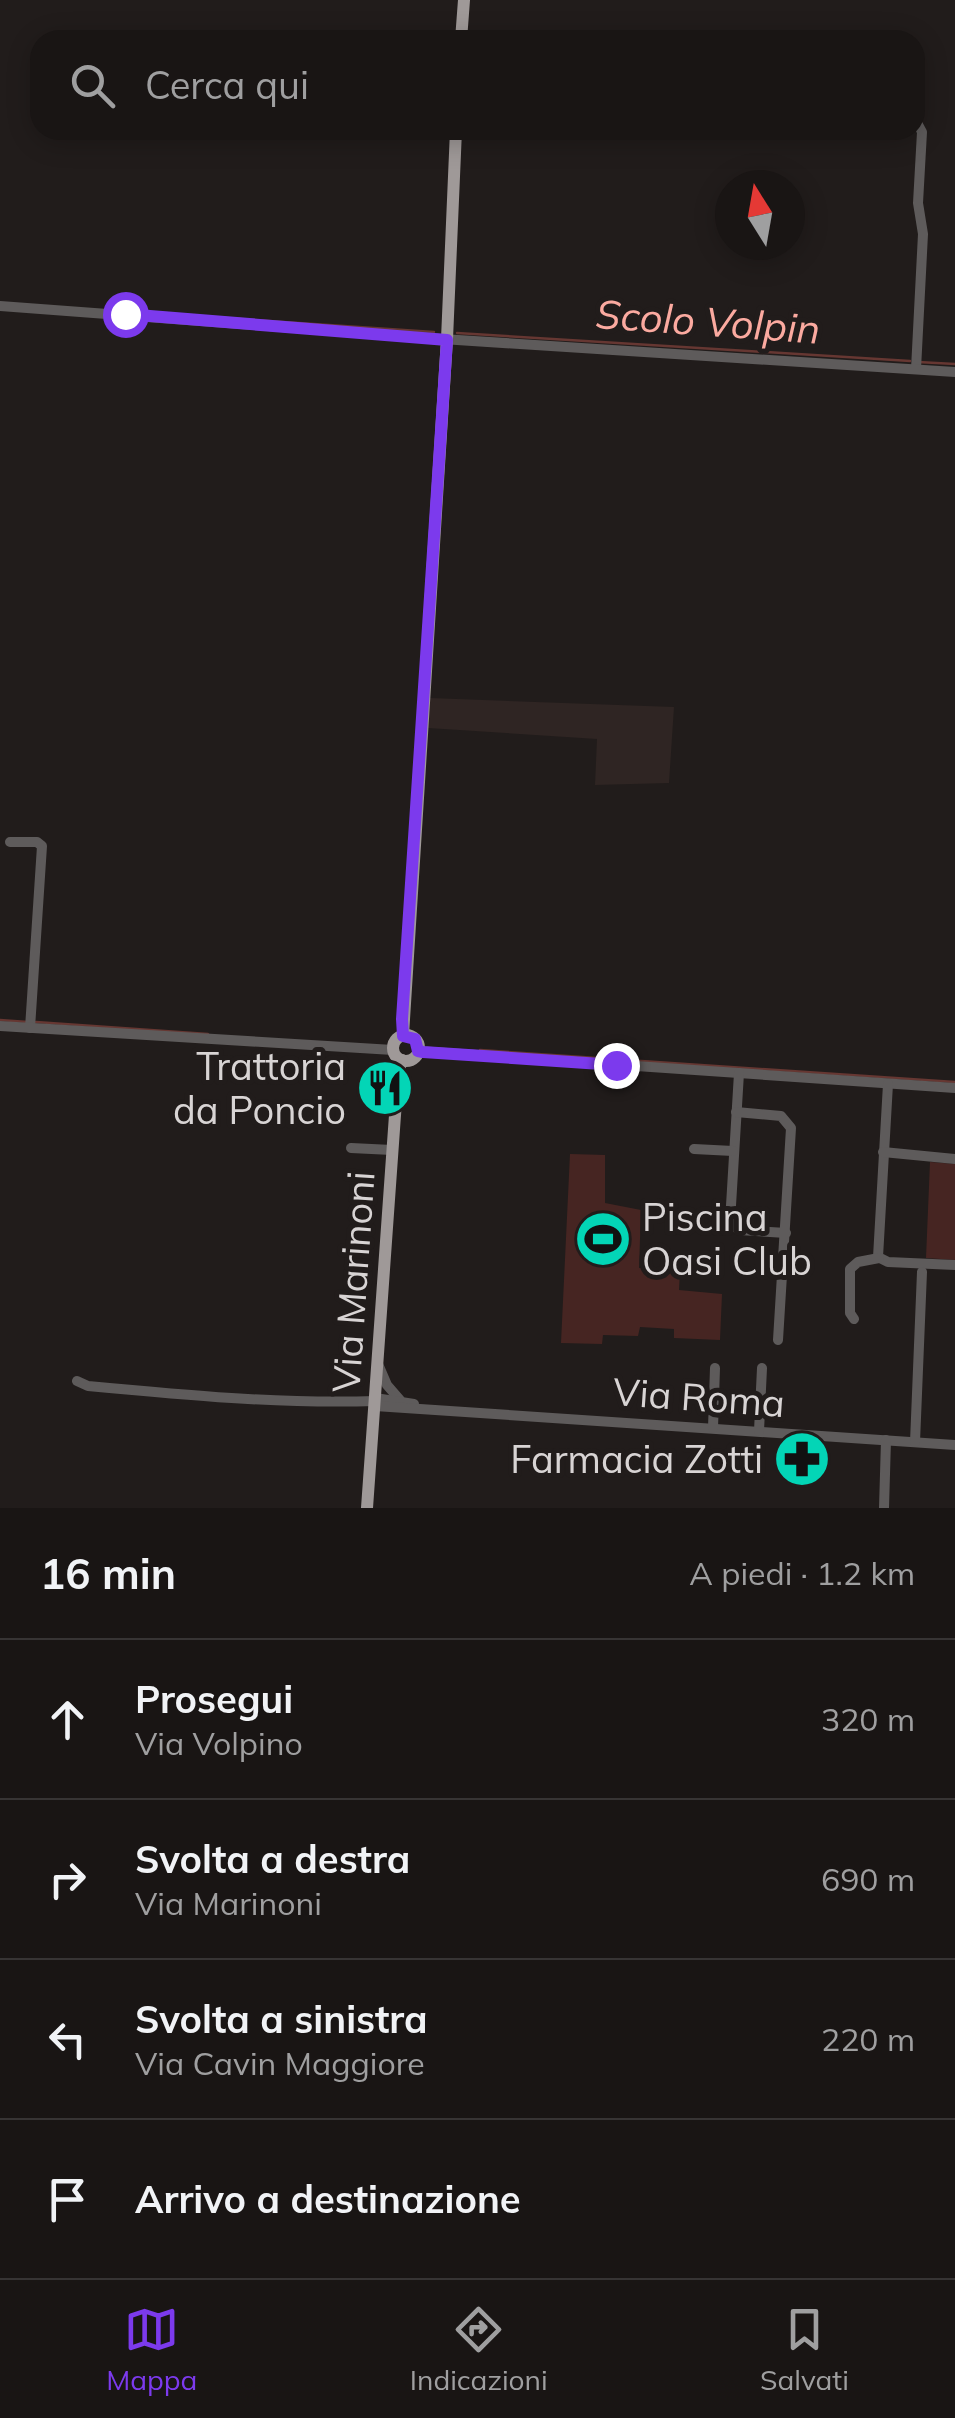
<!DOCTYPE html>
<html lang="it">
<head>
<meta charset="utf-8">
<style>
	body { margin:0; font-family:Mulish,sans-serif; background:#221e1d; color:#f1f3f6 }
	.compass { position:absolute; left:715px; top:170px; width:90px; height:90px; border-radius:50%; background:#191514; box-shadow:0 5px 25px #0003; rotate:349deg }
	.stop { position:absolute; width:30px; height:30px; margin:-22px; border:8px solid #7c3aed; border-radius:50%; background:#fff }
	.stop.end { background:#7c3aed; border-color:#fff; box-shadow:0 2px 10px #0008 }
	.list { margin:0; padding:0; list-style:none }
	h2 { display:flex; justify-content:space-between; align-items:center; height:130px; margin:0; padding:0 40px; font-size:42px }
	h2 small { font-size:32px; font-weight:400; color:#9f9fa0 }
	.list li { display:grid; grid-template-columns:65px 1fr auto; gap:30px; align-items:center; box-sizing:border-box; height:160px; padding:0 40px; border-top:2px solid #373434 }
	.list b { display:block; font-size:38px; white-space:nowrap }
	.list p { margin:0; font-size:32px; white-space:nowrap; color:#9f9fa0 }
	.list em { font-size:32px; font-style:normal; color:#9f9fa0 }
	.icon { flex:none; width:55px; height:55px; fill:none; stroke:currentColor; stroke-width:2; stroke-linecap:round; stroke-linejoin:round }
	.map { position:relative; flex:none; width:955px; height:1508px; overflow:hidden }
	.search { position:absolute; background:#191514; box-shadow:0 5px 25px #0003; left:30px; right:30px; top:30px; height:110px; display:flex; align-items:center; gap:25px; box-sizing:border-box; padding:0 35px; border-radius:30px; color:#9f9fa0; font-size:38px }
	.sheet { height:770px; background:#191514 }
	nav { display:flex; justify-content:space-around; align-items:center; box-sizing:border-box; height:140px; border-top:2px solid #373434; background:#191514; font-size:28px; color:#9f9fa0 }
	nav a { display:grid; justify-items:center; gap:5px }
	nav .on { color:#7c3aed }
	.map>svg:first-child { display:block }
	.built { fill:#2f2523 }
	.green { fill:#462522 }
	.lines { fill:none; stroke-linecap:round; stroke-linejoin:round }
	.stream { stroke:#663732; stroke-width:2.5 }
	.minor { stroke:#5e5b5b; stroke-width:10 }
	.major { stroke:#9f9998; stroke-width:12 }
	.route { stroke:#7c3aed; stroke-width:12 }
	.labels { text-anchor:middle; dominant-baseline:central; stroke-width:10; stroke-linejoin:round; paint-order:stroke }
	.poi-label { font-size:38px; fill:#d8d4d4; stroke:#211c1b; text-anchor:end }
	.street-label { font-size:38px; fill:#d8d4d4; stroke:#211c1b }
	.water-label { font-size:40px; font-style:italic; fill:#fbaaa0; stroke:#211c1b }
</style>
</head>
<body>
<div class="map">
<svg width="955" height="1508" viewBox="0 0 955 1508">
	<rect width="100%" height="100%" fill="#211c1b"/>
	<polygon class="built" points="430,698 674,707 669,783 595,785 597,739 428,728"/>
	<g class="green">
		<polygon points="570,1154 605,1155 605,1203 641,1210 639,1268 680,1270 679,1290 722,1294 720,1340 674,1338 674,1329 640,1327 638,1336 603,1335 602,1344 561,1343"/>
		<polygon points="930,1162 955,1164 955,1260 926,1258"/>
	</g>
	<g class="lines">
		<g class="stream">
			<polyline points="211,317 434,332"/>
			<polyline points="457,333 910,361"/>
			<polyline points="918,362 955,364"/>
			<polyline points="0,1020 28,1022"/>
			<polyline points="36,1022 208,1034"/>
			<polyline points="480,1050 955,1082"/>
		</g>
		<g class="minor">
			<polyline points="915,119 922,132 918,203 923,234 916,369"/>
			<polyline points="0,306 442,339 955,372"/>
			<polyline points="10,842 37,842 42,846 30,1028"/>
			<polyline points="0,1026 393,1050"/>
			<polyline points="418,1051 955,1088"/>
			<polyline points="739,1073 730,1222 739,1230 786,1233"/>
			<polyline points="888,1084 878,1257 888,1262 955,1265"/>
			<polyline points="736,1112 781,1116 791,1128 778,1340"/>
			<polyline points="351,1148 392,1150"/>
			<polyline points="694,1149 733,1151"/>
			<polyline points="883,1152 955,1159"/>
			<polyline points="854,1319 850,1313 850,1269 858,1262 879,1258"/>
			<polyline points="378,1364 387,1385 400,1400"/>
			<path d="M77,1381L88,1386C183,1395 280,1404 375,1401"/>
			<polyline points="375,1398 414,1404"/>
			<polyline points="375,1406 955,1445"/>
			<polyline points="713,1428 715,1368"/>
			<polyline points="759,1431 762,1368"/>
			<polyline points="915,1442 922,1272"/>
			<polyline points="884,1508 886,1440"/>
		</g>
		<g class="major">
			<polyline points="461,40 464,0"/>
			<polyline points="403,1035 447,339 456,130"/>
			<circle cx="406" cy="1048" r="13"/>
			<polyline points="367,1508 398,1073 402,1060"/>
		</g>
	</g>
	<g class="lines">
		<polyline class="route" points="125,314 447,340 402,1019 403,1036 415,1039 418,1051 423,1052 616,1065"/>
	</g>
	<defs>
		<g id="restaurant-disc" transform="scale(2.875)"><circle r="9.5" fill="#03d5b6" stroke="#211c1b"/><path d="M-5-6h1v4h1v-4h1v4h1v-4h1v5L-1.5 .5V6h-2V.5L-5-1ZM5-6V6H3V1.5H1.5Q1.5-4 5-6Z" fill="#111"/></g>
		<g id="stadium-disc" transform="scale(2.875)"><circle r="9.5" fill="#03d5b6" stroke="#211c1b"/><path d="M0-5a6.5 5 0 1 0 0 10a6.5 5 0 1 0 0-10ZM-3.5-1.8h7v3.6h-7Z" fill="#111"/></g>
		<g id="pharmacy-disc" transform="scale(2.875)"><circle r="9.5" fill="#03d5b6" stroke="#211c1b"/><path d="M-2-6h4v4h4v4h-4v4h-4v-4h-4v-4h4Z" fill="#111"/></g>
	</defs>
	<g fill-rule="evenodd">
		<use href="#restaurant-disc" x="385" y="1088"/>
		<use href="#stadium-disc" x="603" y="1239"/>
		<use href="#pharmacy-disc" x="802" y="1459"/>
	</g>
	<g class="labels">
		<g class="poi-label">
			<text x="346" y="1066">Trattoria<tspan x="346" dy="44">da Poncio</tspan></text>
			<text x="642" y="1217" text-anchor="start">Piscina<tspan x="642" dy="44">Oasi Club</tspan></text>
			<text x="763" y="1459">Farmacia Zotti</text>
		</g>
		<g class="street-label">
			<text transform="translate(353 1282) rotate(-86)">Via Marinoni</text>
			<text transform="translate(699 1397) rotate(4)">Via Roma</text>
		</g>
		<g class="water-label">
			<text transform="translate(708 321) rotate(4)">Scolo Volpin</text>
		</g>
	</g>
</svg>
<svg class="compass" viewBox="-18 -18 36 36"><path d="M0-13l5 13h-10z" fill="#e53935"/><path d="M0 13l5-13h-10z" fill="#9f9fa0"/></svg>
<div class="stop" style="left:125px;top:314px"></div>
<div class="stop end" style="left:616px;top:1065px"></div>
<div class="search"><svg class="icon" aria-label="search" viewBox="0 0 24 24"><circle cx="10" cy="10" r="6"/><path d="M15 15l6 6"/></svg>Cerca qui</div>
</div>
<section class="sheet">
<h2>16 min<small>A piedi · 1.2 km</small></h2>
<ul class="list">
<li><svg class="icon" aria-label="ahead" viewBox="0 0 24 24"><path d="M12 20V5M6 11l6-6 6 6"/></svg><div><b>Prosegui</b><p>Via Volpino</p></div><em>320 m</em></li>
<li><svg class="icon" aria-label="right" viewBox="0 0 24 24"><path d="M7 20v-9h11M14 6l5 5-5 5"/></svg><div><b>Svolta a destra</b><p>Via Marinoni</p></div><em>690 m</em></li>
<li><svg class="icon" aria-label="left" viewBox="0 0 24 24"><path d="M17 20v-9H6M10 6l-5 5 5 5"/></svg><div><b>Svolta a sinistra</b><p>Via Cavin Maggiore</p></div><em>220 m</em></li>
<li><svg class="icon" aria-label="arrive" viewBox="0 0 24 24"><path d="M6 21V4h12l-3 4 3 4H6"/></svg><div><b>Arrivo a destinazione</b></div></li>
</ul>
</section>
<nav>
<a class="on"><svg class="icon" aria-label="map" viewBox="0 0 24 24"><path d="M3 6l6-2 6 2 6-2v14l-6 2-6-2-6 2zM9 4v14M15 6v14"/></svg>Mappa</a>
<a><svg class="icon" aria-label="directions" viewBox="0 0 24 24"><path d="M12 3l9 9-9 9-9-9zM9 14v-3h6M13 9l2 2-2 2"/></svg>Indicazioni</a>
<a><svg class="icon" aria-label="saved" viewBox="0 0 24 24"><path d="M7 4h10v16l-5-4-5 4z"/></svg>Salvati</a>
</nav>
</body>
</html>
